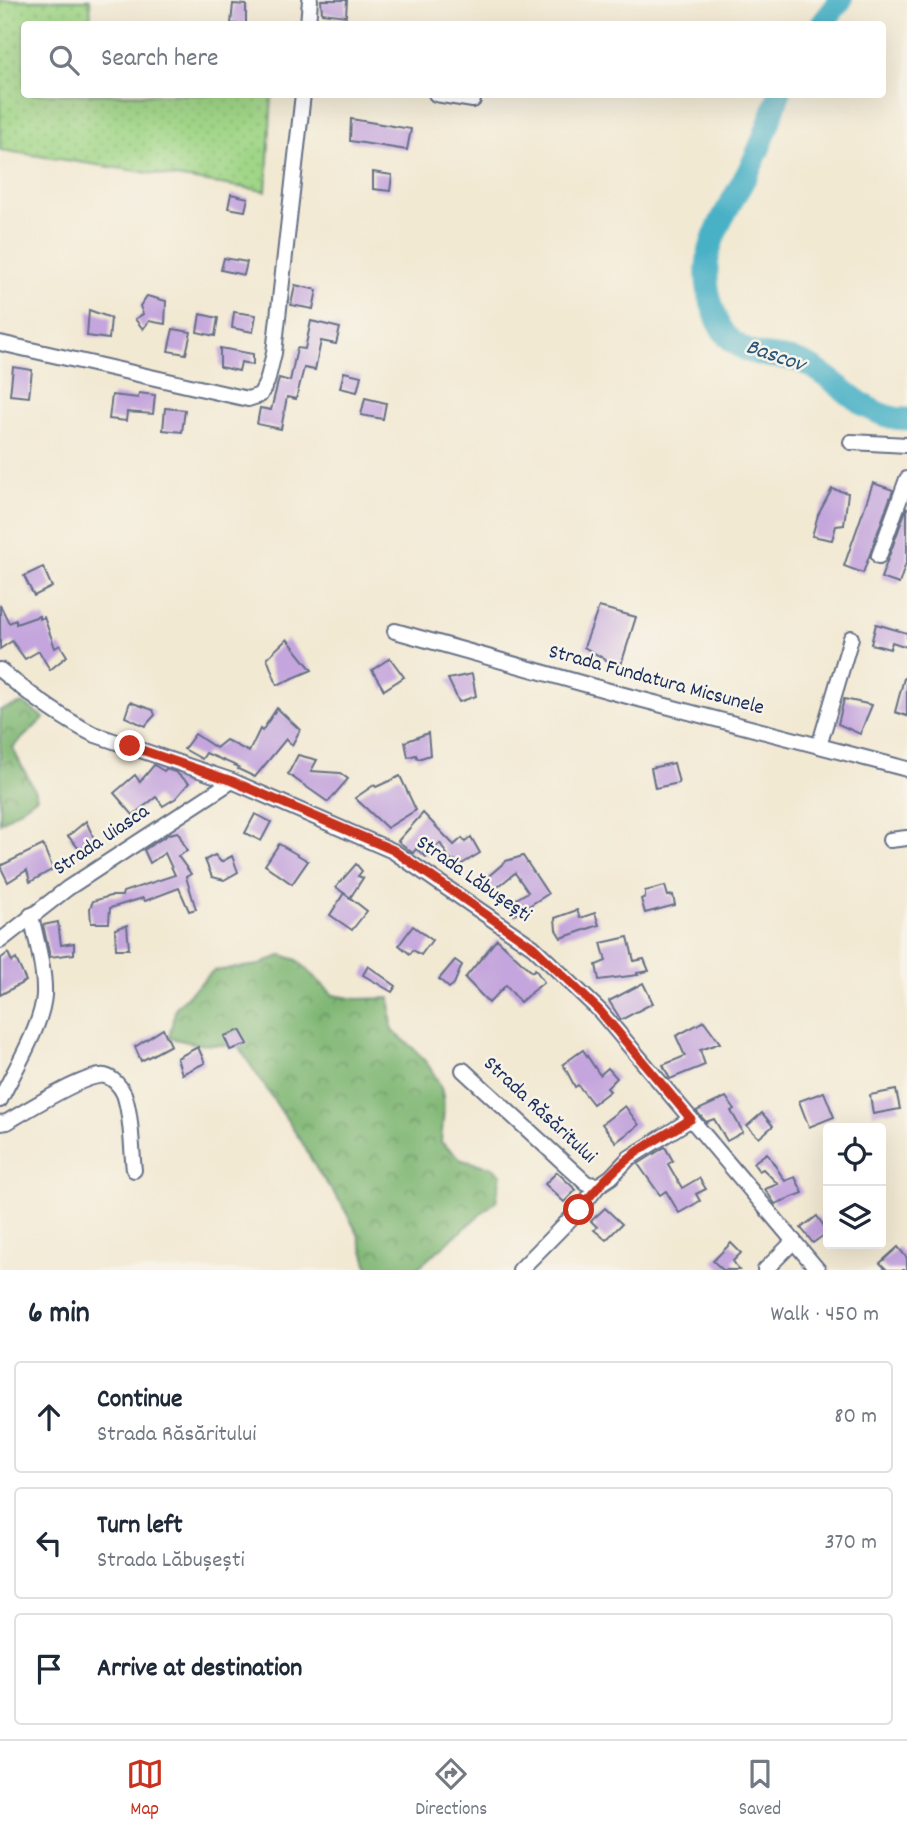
<!DOCTYPE html>
<html lang="en">
<head>
<meta charset="utf-8">
<style>
	body { margin:0; font-family:Dekko,sans-serif; background:#f2f2f3; color:#1f2937 }
	.controls { position:absolute; right:21px; bottom:21px; display:grid; overflow:hidden; border-radius:7px; box-shadow:0 7px 28px #0002 }
	.controls button { width:63px; height:63px; display:grid; place-items:center; padding:0; border:0; border-bottom:2px solid #e0e1e3; background:#fff; color:#1f2937; font:35px sans-serif }
	.stop { position:absolute; width:21px; height:21px; margin:-16px; border:5px solid #c8321e; border-radius:50%; background:#fff }
	.stop.end { background:#c8321e; border-color:#fff; box-shadow:0 2px 7px #0008 }
	.list { margin:0; padding:0; list-style:none }
	h2 { display:flex; justify-content:space-between; align-items:center; height:91px; margin:0; padding:0 28px; font-size:30px }
	h2 small { font-size:23px; font-weight:400; color:#747a83 }
	.list li { display:grid; grid-template-columns:46px 1fr auto; gap:21px; align-items:center; box-sizing:border-box; height:112px; margin:0 14px 14px; padding:0 14px; border:2px solid #e0e1e3; border-radius:7px }
	.list b { display:block; font-size:26px; white-space:nowrap }
	.list p { margin:0; font-size:23px; white-space:nowrap; color:#747a83 }
	.list em { font-size:23px; font-style:normal; color:#747a83 }
	.icon { flex:none; width:38px; height:38px; fill:none; stroke:currentColor; stroke-width:2; stroke-linecap:round; stroke-linejoin:round }
	.map { position:relative; flex:none; width:907px; height:1270px; overflow:hidden }
	.search { position:absolute; background:#fff; box-shadow:0 7px 28px #0002; left:21px; right:21px; top:21px; height:77px; display:flex; align-items:center; gap:18px; box-sizing:border-box; padding:0 24px; border-radius:7px; color:#747a83; font-size:26px }
	.sheet { height:469px; background:#fff }
	nav { display:flex; justify-content:space-around; align-items:center; box-sizing:border-box; height:98px; border-top:2px solid #e0e1e3; background:#fff; font-size:19px; color:#747a83 }
	nav a { display:grid; justify-items:center; gap:4px }
	nav .on { color:#c8321e }
	.map>svg:first-child { display:block }
	.grass { fill:url(#grass-dots); stroke:#5e8272; stroke-width:2 }
	.forest { fill:url(#forest-crowns); stroke:#4e7369; stroke-width:2 }
	.lines { fill:none; stroke-linecap:round; stroke-linejoin:round }
	.river { stroke:#48b1c6; stroke-width:23 }
	.building { fill:#c4a5dd }
	.minor-casing { stroke:#667087; stroke-width:18 }
	.minor { stroke:#fff; stroke-width:14 }
	.route { stroke:#c8321e; stroke-width:9 }
	.labels { text-anchor:middle; dominant-baseline:central; stroke-width:5; stroke-linejoin:round; paint-order:stroke }
	.street-label { font-size:21px; fill:#1b2f5e; stroke:#f7f3e8 }
	.water-label { font-size:23px; font-style:italic; fill:#28567d; stroke:#f7f3e8 }
</style>
</head>
<body>
<div class="map">
<svg width="907" height="1270" viewBox="0 0 907 1270">
	<defs>
		<pattern id="grass-dots" width="8" height="8" patternUnits="userSpaceOnUse" patternTransform="scale(1.75)"><rect width="8" height="8" fill="#a0d687"/><path d="M2 2h.1M6 6h.1" fill="none" stroke="#89b877" stroke-width="1.8" stroke-linecap="round"/></pattern>
		<pattern id="forest-crowns" width="20" height="18" patternUnits="userSpaceOnUse" patternTransform="scale(1.75)"><rect width="20" height="18" fill="#80b774"/><path d="M2 6a3 3 0 1 1 6 0M12 15a3 3 0 1 1 6 0" fill="none" stroke="#689562"/></pattern>
	</defs>
	<rect width="100%" height="100%" fill="#f7f3e8"/>
	<filter id="ink" filterUnits="userSpaceOnUse"><feTurbulence type="fractalNoise" baseFrequency=".0143" numOctaves="2"/><feDisplacementMap in="SourceGraphic" scale="14" xChannelSelector="R" yChannelSelector="G"/><feConvolveMatrix kernelMatrix="1 2 1 2 8 2 1 2 1" color-interpolation-filters="sRGB"/></filter>
	<filter id="wash" filterUnits="userSpaceOnUse"><feTurbulence type="fractalNoise" baseFrequency=".00686" numOctaves="4" result="noise"/><feDisplacementMap in="SourceGraphic" scale="28" xChannelSelector="R" yChannelSelector="G"/><feGaussianBlur stdDeviation="1.57" result="paint"/><feColorMatrix in="noise" values="0 0 0 0 0 0 0 0 0 0 0 0 0 0 0 0 0 1.4 0 .05"/><feComposite in="paint" operator="in"/></filter>
	<g filter="url(#wash)">
		<rect width="100%" height="100%" fill="#f2e9d3"/>
		<polygon class="grass" points="0,0 90,0 91,24 24,24 24,94 272,95 266,191 0,150"/>
		<g class="forest">
			<path d="M23,703L44,718L13,747C19,765 31,779 37,797L0,823V710Z"/>
			<path d="M282,955L297,960L333,995L357,999L390,998L392,1031C410,1043 432,1065 440,1086C447,1102 442,1126 441,1142L462,1160L491,1167L501,1174L496,1201L415,1270H369L358,1234L341,1203L317,1170L303,1144L238,1046L198,1044L169,1038L176,1007L213,971L259,965Z"/>
		</g>
		<g class="lines">
			<g class="river">
				<polyline points="822,24 841,0"/>
				<path d="M779,94C771,118 763,142 752,164C728,214 692,249 713,308C718,322 722,334 735,343C760,362 783,353 806,364C840,380 866,420 907,419"/>
			</g>
		</g>
		<g id="blocks">
			<g class="building">
				<polygon points="321,0 347,0 346,16 322,13"/>
				<polygon points="233,4 246,5 246,24 231,24"/>
				<polygon points="351,119 411,129 407,150 350,141"/>
				<polygon points="373,172 392,175 390,191 373,189"/>
				<polygon points="231,194 248,198 245,211 228,208"/>
				<polygon points="224,258 247,262 244,275 221,270"/>
				<polygon points="295,285 317,290 313,309 291,305"/>
				<polygon points="147,296 166,301 165,324 149,321 143,329 135,319 143,314 140,306"/>
				<polygon points="89,310 111,318 109,339 87,336"/>
				<polygon points="234,312 256,315 253,332 232,328"/>
				<polygon points="200,314 218,318 215,336 197,332"/>
				<polygon points="311,321 340,328 336,344 321,341 315,370 304,368 296,399 287,397 281,429 257,424 260,408 271,410 279,378 290,381 297,348 305,349"/>
				<polygon points="173,329 191,332 186,354 168,351"/>
				<polygon points="220,348 253,354 253,365 241,362 239,371 220,367"/>
				<polygon points="13,367 32,370 29,397 10,395"/>
				<polygon points="344,372 361,376 357,392 340,388"/>
				<polygon points="139,393 155,395 153,414 127,412 126,421 109,419 112,395 138,398"/>
				<polygon points="365,398 386,403 383,419 361,415"/>
				<polygon points="165,408 185,410 182,432 163,430"/>
				<polygon points="873,483 893,490 863,573 844,566"/>
				<polygon points="832,489 848,493 844,525 836,526 832,540 812,536 818,515"/>
				<polygon points="907,507 907,560 899,584 881,578"/>
				<polygon points="43,567 52,587 34,596 24,576"/>
				<polygon points="0,605 9,623 16,620 16,624 39,616 39,619 44,617 55,648 60,645 67,656 50,670 39,651 25,659 12,641 0,649"/>
				<polygon points="599,607 636,617 620,668 584,647"/>
				<polygon points="876,624 907,633 907,647 892,642 890,649 871,644"/>
				<polygon points="287,639 312,670 277,685 267,658"/>
				<polygon points="390,658 404,677 384,690 372,670"/>
				<polygon points="472,674 476,696 459,702 448,679"/>
				<polygon points="904,678 907,679 907,716 895,712"/>
				<polygon points="844,699 872,705 860,734 838,724"/>
				<polygon points="130,702 153,710 155,715 145,726 125,717"/>
				<polygon points="277,708 300,730 292,745 286,739 255,777 238,769 239,767 206,753 202,759 184,749 195,734 216,748 226,740 249,752 260,729 262,731"/>
				<polygon points="428,733 430,755 418,759 416,755 408,757 405,742"/>
				<polygon points="298,755 317,760 311,771 340,773 348,779 328,802 288,774"/>
				<polygon points="674,763 679,783 655,788 651,768"/>
				<polygon points="154,765 164,771 166,769 175,772 189,783 176,798 163,806 156,797 133,815 114,793 135,775 140,782"/>
				<polygon points="400,776 416,810 387,828 355,798 374,785 376,787"/>
				<polygon points="423,813 454,845 462,838 465,842 471,837 480,853 460,865 454,860 451,861 440,843 426,857 416,849 413,853 409,850 398,841"/>
				<polygon points="255,814 271,822 261,841 245,833"/>
				<polygon points="86,821 95,841 80,850 68,836"/>
				<polygon points="178,832 187,851 178,856 191,874 186,877 196,909 189,911 179,888 145,901 143,898 110,908 109,923 91,923 90,908 93,901 110,896 122,896 123,892 175,875 165,853 150,863 144,850 169,834"/>
				<polygon points="279,844 308,861 292,884 265,865"/>
				<polygon points="43,845 53,869 30,882 27,870 8,882 0,866"/>
				<polygon points="215,855 221,862 232,856 238,872 224,880 212,877 205,860"/>
				<polygon points="523,856 548,894 514,915 508,904 528,892 515,873 494,890 483,881 506,861"/>
				<polygon points="356,864 362,871 358,876 363,878 350,898 336,887"/>
				<polygon points="665,886 668,896 673,895 675,905 645,913 641,899 645,897 645,891"/>
				<polygon points="344,893 367,911 352,930 330,915"/>
				<polygon points="577,910 580,918 595,913 599,925 561,938 556,930 555,918"/>
				<polygon points="58,922 61,945 74,943 74,954 50,957 43,925"/>
				<polygon points="127,925 129,949 116,949 115,929"/>
				<polygon points="413,926 432,940 421,955 413,950 410,954 399,945"/>
				<polygon points="628,937 634,961 644,959 649,971 637,973 638,975 599,980 596,965 606,961 601,943"/>
				<polygon points="497,939 532,972 535,969 544,982 520,1002 506,985 489,1003 465,978"/>
				<polygon points="8,953 12,962 16,959 26,981 0,995 0,959"/>
				<polygon points="455,960 462,965 454,984 449,988 439,979"/>
				<polygon points="368,966 396,986 392,992 363,975"/>
				<polygon points="643,983 653,1003 621,1020 609,1001"/>
				<polygon points="704,1021 720,1043 700,1050 705,1065 670,1079 663,1065 685,1056 676,1036"/>
				<polygon points="163,1029 171,1045 141,1061 135,1047"/>
				<polygon points="240,1030 248,1044 230,1050 224,1036"/>
				<polygon points="198,1047 205,1063 182,1074 177,1058"/>
				<polygon points="583,1050 600,1075 608,1068 617,1078 607,1088 610,1091 593,1104 578,1085 575,1087 563,1064"/>
				<polygon points="896,1090 900,1109 873,1114 870,1095"/>
				<polygon points="824,1092 834,1117 809,1127 799,1101"/>
				<polygon points="726,1097 734,1109 731,1111 743,1132 727,1141 714,1119 706,1122 696,1111"/>
				<polygon points="625,1106 639,1125 616,1142 602,1124"/>
				<polygon points="762,1113 773,1126 759,1138 747,1126"/>
				<polygon points="665,1147 673,1161 668,1164 682,1188 699,1178 706,1189 696,1194 700,1201 679,1213 666,1191 660,1195 638,1164"/>
				<polygon points="767,1153 785,1181 795,1177 803,1193 775,1204 765,1189 778,1184 763,1169 759,1171 753,1163"/>
				<polygon points="557,1172 576,1190 564,1202 545,1184"/>
				<polygon points="605,1208 622,1224 606,1240 594,1230 597,1227 591,1221"/>
				<polygon points="817,1216 828,1232 813,1243 801,1228"/>
				<polygon points="731,1243 741,1253 733,1261 739,1270 723,1270 713,1261"/>
				<polygon points="898,1247 907,1258 907,1270 887,1270 880,1263"/>
			</g>
		</g>
	</g>
	<g filter="url(#ink)">
		<use href="#blocks" fill-opacity="0" stroke="#667087" stroke-width="2"/>
		<g class="lines">
			<g class="minor-casing">
				<g id="minor">
					<polyline points="308,24 310,0"/>
					<polyline points="436,94 473,100"/>
					<polyline points="0,343 248,399 260,395 267,382 274,353 303,94"/>
					<polyline points="851,442 907,445"/>
					<polyline points="879,556 907,479"/>
					<polyline points="395,631 620,694 907,769"/>
					<path d="M0,670C29,694 59,717 93,734L232,781L393,851L533,947L600,1011L818,1270"/>
					<polyline points="819,746 851,638"/>
					<polyline points="890,840 907,838"/>
					<polyline points="0,941 68,888 232,781"/>
					<polyline points="463,1070 587,1184 599,1185 611,1177 629,1158 691,1119"/>
					<path d="M0,1100C14,1071 42,1026 44,995C45,969 36,940 31,915"/>
					<path d="M0,1123L7,1122C24,1112 88,1072 105,1076C113,1078 120,1086 124,1094C132,1117 131,1146 134,1170"/>
					<polyline points="520,1270 579,1210 599,1185"/>
					<polyline points="765,1270 794,1241"/>
				</g>
			</g>
			<use href="#minor" class="minor"/>
		</g>
	</g>
	<g class="lines" filter="url(#ink)">
		<path class="route" d="M130,746L232,781L393,850L533,947L600,1011L691,1119C671,1132 648,1143 629,1158C611,1172 593,1192 579,1210"/>
	</g>
	<g class="labels">
		<g class="street-label">
			<text transform="translate(656 681) rotate(15)">Strada Fundatura Micsunele</text>
			<text transform="translate(102 841) rotate(-34)">Strada Uiasca</text>
			<text transform="translate(473 880) rotate(35)">Strada Lăbușești</text>
			<text transform="translate(539 1111) rotate(43)">Strada Răsăritului</text>
		</g>
		<g class="water-label">
			<text transform="translate(775 357) rotate(19)">Bascov</text>
		</g>
	</g>
</svg>
<div class="controls">
<button><svg class="icon" aria-label="locate" viewBox="0 0 24 24"><circle cx="12" cy="12" r="6"/><path d="M12 2v4M12 18v4M2 12h4M18 12h4"/></svg></button>
<button><svg class="icon" aria-label="layers" viewBox="0 0 24 24"><path d="M12 4l9 5-9 5-9-5zM3 14l9 5 9-5"/></svg></button>
</div>
<div class="stop" style="left:579px;top:1210px"></div>
<div class="stop end" style="left:130px;top:746px"></div>
<div class="search"><svg class="icon" aria-label="search" viewBox="0 0 24 24"><circle cx="10" cy="10" r="6"/><path d="M15 15l6 6"/></svg>Search here</div>
</div>
<section class="sheet">
<h2>6 min<small>Walk · 450 m</small></h2>
<ul class="list">
<li><svg class="icon" aria-label="ahead" viewBox="0 0 24 24"><path d="M12 20V5M6 11l6-6 6 6"/></svg><div><b>Continue</b><p>Strada Răsăritului</p></div><em>80 m</em></li>
<li><svg class="icon" aria-label="left" viewBox="0 0 24 24"><path d="M17 20v-9H6M10 6l-5 5 5 5"/></svg><div><b>Turn left</b><p>Strada Lăbușești</p></div><em>370 m</em></li>
<li><svg class="icon" aria-label="arrive" viewBox="0 0 24 24"><path d="M6 21V4h12l-3 4 3 4H6"/></svg><div><b>Arrive at destination</b></div></li>
</ul>
</section>
<nav>
<a class="on"><svg class="icon" aria-label="map" viewBox="0 0 24 24"><path d="M3 6l6-2 6 2 6-2v14l-6 2-6-2-6 2zM9 4v14M15 6v14"/></svg>Map</a>
<a><svg class="icon" aria-label="directions" viewBox="0 0 24 24"><path d="M12 3l9 9-9 9-9-9zM9 14v-3h6M13 9l2 2-2 2"/></svg>Directions</a>
<a><svg class="icon" aria-label="saved" viewBox="0 0 24 24"><path d="M7 4h10v16l-5-4-5 4z"/></svg>Saved</a>
</nav>
</body>
</html>
